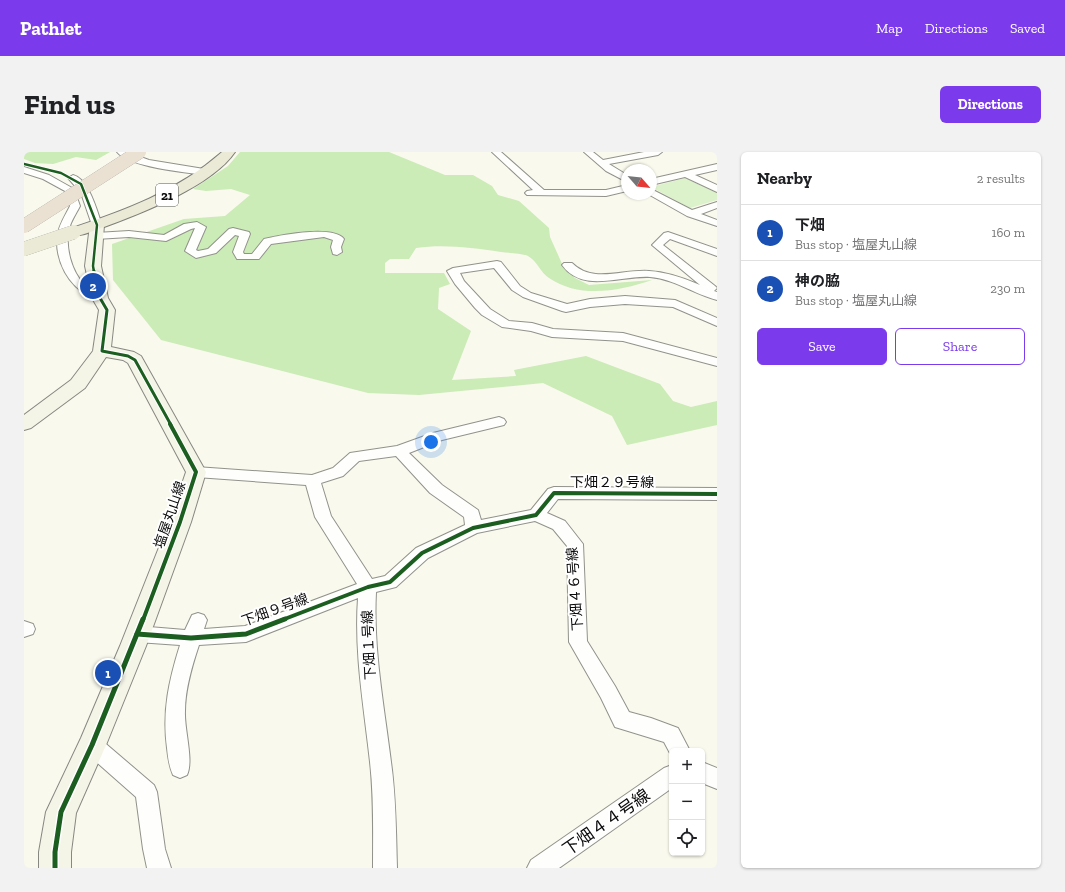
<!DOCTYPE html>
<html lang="en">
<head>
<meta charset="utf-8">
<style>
	body { margin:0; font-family:"Zilla Slab","Noto Sans JP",serif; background:#f2f2f2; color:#202124 }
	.controls { position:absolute; right:12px; bottom:12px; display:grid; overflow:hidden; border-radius:6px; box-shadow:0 1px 3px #0004 }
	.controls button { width:36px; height:36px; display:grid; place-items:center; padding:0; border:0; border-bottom:1px solid #e0e0e0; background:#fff; color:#202124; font:20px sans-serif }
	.compass { position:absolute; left:597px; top:12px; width:36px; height:36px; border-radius:50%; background:#fff; box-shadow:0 1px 3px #0004; rotate:118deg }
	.you { position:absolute; left:407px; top:290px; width:14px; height:14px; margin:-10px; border:3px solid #fff; border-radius:50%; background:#1a73e8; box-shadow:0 0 0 6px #1a73e833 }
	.badge { display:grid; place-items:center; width:26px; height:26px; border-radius:50%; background:#7c3aed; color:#fff; font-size:13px; font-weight:700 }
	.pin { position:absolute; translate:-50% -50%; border:2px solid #fff; box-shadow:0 1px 4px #0006 }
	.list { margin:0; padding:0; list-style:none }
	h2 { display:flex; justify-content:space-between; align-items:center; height:52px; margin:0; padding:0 16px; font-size:17px }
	h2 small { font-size:13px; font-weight:400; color:#757577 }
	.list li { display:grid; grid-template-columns:26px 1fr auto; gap:12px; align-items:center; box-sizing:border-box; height:56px; padding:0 16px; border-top:1px solid #e0e0e0 }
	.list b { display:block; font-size:15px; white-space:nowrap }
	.list p { margin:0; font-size:13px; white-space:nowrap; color:#757577 }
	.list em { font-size:13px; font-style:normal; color:#757577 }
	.actions { display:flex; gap:8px; padding:12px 16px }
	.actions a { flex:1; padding:9px 0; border:1px solid #7c3aed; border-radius:6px; text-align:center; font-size:14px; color:#7c3aed }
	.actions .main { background:#7c3aed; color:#fff }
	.icon { flex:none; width:22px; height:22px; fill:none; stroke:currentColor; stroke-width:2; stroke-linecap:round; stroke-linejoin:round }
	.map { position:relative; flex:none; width:693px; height:716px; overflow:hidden; border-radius:6px }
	header { display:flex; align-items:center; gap:24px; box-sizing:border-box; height:56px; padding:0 20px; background:#7c3aed; color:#fff }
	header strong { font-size:19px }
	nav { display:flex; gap:22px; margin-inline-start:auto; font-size:14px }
	.intro { display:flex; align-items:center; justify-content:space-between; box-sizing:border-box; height:96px; padding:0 24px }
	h1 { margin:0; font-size:28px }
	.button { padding:10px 18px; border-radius:6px; background:#7c3aed; color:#fff; font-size:14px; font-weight:700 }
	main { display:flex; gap:24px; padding:0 24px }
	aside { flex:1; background:#fff; border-radius:6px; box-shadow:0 1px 3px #0004 }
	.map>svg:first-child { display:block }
	.green { fill:#dcf2ca }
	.forest { fill:#cbebb7 }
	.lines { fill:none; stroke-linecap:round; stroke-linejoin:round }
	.street-casing { stroke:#92928c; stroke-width:2 }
	.secondary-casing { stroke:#888883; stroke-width:2 }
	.primary-casing { stroke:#7f7f7a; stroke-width:2 }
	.street { fill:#fefefc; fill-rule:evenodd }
	.secondary { fill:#f4f4e7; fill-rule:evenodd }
	.primary { fill:#ebead6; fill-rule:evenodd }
	.primary-bridge-casing { stroke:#7f7f7a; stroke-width:14; stroke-linecap:butt }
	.highway-bridge-casing { stroke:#7f7f7a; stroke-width:14; stroke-linecap:butt }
	.primary-bridge { stroke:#ebead6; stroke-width:14 }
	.highway-bridge { stroke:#eae1d2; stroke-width:14 }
	.cycleway-far3-casing { stroke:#fff; stroke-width:4 }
	.cycleway-far2-casing { stroke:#fff; stroke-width:5 }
	.cycleway-far1-casing { stroke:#fff; stroke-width:6 }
	.cycleway-casing { stroke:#fff; stroke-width:8 }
	.cycleway-far3 { stroke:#1b5e20; stroke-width:2.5 }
	.cycleway-far2 { stroke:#1b5e20; stroke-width:3 }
	.cycleway-far1 { stroke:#1b5e20; stroke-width:4 }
	.cycleway { stroke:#1b5e20; stroke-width:5 }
	.labels { text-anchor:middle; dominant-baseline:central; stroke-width:4; stroke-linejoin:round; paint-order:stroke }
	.shield { fill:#fff; stroke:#545454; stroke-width:1 }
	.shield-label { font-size:13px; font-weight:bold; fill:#0a0a0a }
	.street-label { font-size:14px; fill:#0a0a0a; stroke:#fff }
	.near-street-label { font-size:17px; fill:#0a0a0a; stroke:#fff }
</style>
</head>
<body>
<header>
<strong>Pathlet</strong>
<nav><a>Map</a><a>Directions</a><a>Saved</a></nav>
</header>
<div class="intro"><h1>Find us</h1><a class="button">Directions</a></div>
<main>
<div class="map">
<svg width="693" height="716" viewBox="0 0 693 716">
	<rect width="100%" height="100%" fill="#f9f9ed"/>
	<polygon class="green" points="661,26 693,41 693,48 666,56 627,35"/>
	<g class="forest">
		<polygon points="0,0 86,0 72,8 52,5 29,12 11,11 0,7"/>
		<path d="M216,0H365L421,23H449L468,34L474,43L495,49L525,76L526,85L539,114L551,126L565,133L628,128C595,139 556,147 525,126C517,121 513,109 504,104C497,101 485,101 477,100C448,96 421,92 392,96L385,107H366L361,111V121H420L426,132L415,136L414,157L447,179L428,228L492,224L490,218L562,204L636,232L649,249L667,255L693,249V273L603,293L588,264L519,231L395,243L344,241L137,188L89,128L88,92L160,67L201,64L226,43L207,37L182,39L169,37L204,14Z"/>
	</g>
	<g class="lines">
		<g class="street-casing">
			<g id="street">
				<path d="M93,0H103L125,8L180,17L185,20L180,23C160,20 105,15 93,0Z"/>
				<polygon points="468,0 477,0 520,38 582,38 603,33 603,39 582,44 503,43 501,41 503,39 509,38"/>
				<polygon points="560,0 569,0 579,8 620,0 638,0 634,3 585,12 603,23 603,30 582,19"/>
				<polygon points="693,12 693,18 671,23 693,33 693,40 661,25 627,33 627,27"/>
				<path d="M0,15L25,23L50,37L56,54C52,62 47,69 45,77C41,94 47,120 61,133C66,137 74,139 80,144L82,146L80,148C74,150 71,148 66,145C44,133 32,110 33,86C34,74 41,64 46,54L41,39L19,27L0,21Z"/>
				<path d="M49,23C65,27 73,59 78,73L77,75L73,76L68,73L57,41L44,26Z"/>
				<polygon points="627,37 668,58 693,50 693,56 677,62 693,68 693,74 663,64 624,42 627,42"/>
				<path d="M173,70L182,75L172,98L174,99L184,97L205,77L209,76L225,80L226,82L219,100L220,102H228L240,87C257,83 309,73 320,87L317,95L318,100L313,103L309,102L307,95L309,88L300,85L247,92L235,107H213L209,100L215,84L211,83L192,101L172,106L161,99L171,76L167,77L142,89L105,85L72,87L67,84L72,81L105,79L140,83L160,72Z"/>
				<path d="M644,80L693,97V104L646,87L639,93L691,134L693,136L690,139L693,140V148C670,142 650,127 626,125C597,123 559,142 538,113L540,111H548C569,132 598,117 625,119C642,120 660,126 676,133L628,93L640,81Z"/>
				<polygon points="473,109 477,110 496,134 507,141 543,152 566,147 601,144 651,148 693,166 693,174 649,155 601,152 566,155 542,160 538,159 499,145 488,138 470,116 436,121 440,129 466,157 485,169 508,171 529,177 599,181 693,206 693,214 599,189 528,185 507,179 478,175 458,163 451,156 431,132 423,119 429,116"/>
				<path d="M475,265L480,267L482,270L480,273L418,288L385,301L418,333L454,358L457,368L507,358L524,337L530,335L693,336V348L534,347L523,361L541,369L559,392L563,489L591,534L605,560L627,566L654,576L666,599H648V605L640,590L591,575L577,546L545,490L543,394L529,377L511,369L453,381L404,406L372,435L352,440C349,497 360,553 367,610C372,645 372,681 373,716H349C349,681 350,645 346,610C340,555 330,501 334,446L222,490L175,493C168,514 161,537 161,559C160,578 170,608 163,623L156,626L149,623C145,614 144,606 143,596C138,559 145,528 156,493L113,490L106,487L104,482L106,477L113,474L161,478L168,463L174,461L180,463L183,468L180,477L221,474L333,432L291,365L282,333L172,325L167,324L164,320L167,316L172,315L288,323L309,316L326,301L373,294L409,281ZM372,304L406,341L440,365L441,373L392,396L361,424L348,427L307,364L297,331L319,324L335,309Z"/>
				<polygon points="0,469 9,472 11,477 9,482 0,485"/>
				<polygon points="68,583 75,586 130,633 133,640 141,697 147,716 123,716 119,697 112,645 61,600 58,593 61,586"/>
				<polygon points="678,610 693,616 693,637 678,631"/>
				<polygon points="648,613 648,636 535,716 503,716 507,708 640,616"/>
			</g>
		</g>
		<g class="secondary-casing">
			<polygon id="secondary" points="73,69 78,70 80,73 77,114 84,146 91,158 87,195 110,200 117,204 182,320 167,370 122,494 82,593 52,661 47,700 47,716 15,716 15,700 22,660 57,586 96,494 145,370 162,320 104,211 99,208 82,205 61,236 7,276 0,278 0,263 47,228 69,199 75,158 68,146 61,114 66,73 68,70"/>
		</g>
		<g class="primary-casing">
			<path id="primary" d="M198,0H211C188,34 118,61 80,75C70,78 56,86 45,83L43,80L45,77C100,59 154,39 198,0Z"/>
		</g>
		<use href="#street" class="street"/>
		<use href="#secondary" class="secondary"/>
		<use href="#primary" class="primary"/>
		<g class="primary-bridge-casing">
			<polyline id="primary-bridge" points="0,97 50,80"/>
		</g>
		<g class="highway-bridge-casing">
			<polyline id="highway-bridge" points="0,74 115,0"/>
		</g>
		<use href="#primary-bridge" class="primary-bridge"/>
		<use href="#highway-bridge" class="highway-bridge"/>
		<g class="cycleway-far3-casing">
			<polyline id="cycleway-far3" points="0,12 37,21 57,32 73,73 69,114 70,120"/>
		</g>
		<g class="cycleway-far2-casing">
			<polyline id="cycleway-far2" points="70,119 76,146 83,158 78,199 104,204 111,208 147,273"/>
		</g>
		<g class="cycleway-far1-casing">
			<g id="cycleway-far1">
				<polyline points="119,468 156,370 172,320 146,272"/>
				<polyline points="258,468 344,435 366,430 398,401 449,376 512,363 530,341 693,342"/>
			</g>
		</g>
		<g class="cycleway-casing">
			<g id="cycleway">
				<polyline points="113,482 167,486 222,482 261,467"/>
				<polyline points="31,716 31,700 37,660 68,593 119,467"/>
			</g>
		</g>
		<use href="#cycleway-far3" class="cycleway-far3"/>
		<use href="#cycleway-far2" class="cycleway-far2"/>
		<use href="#cycleway-far1" class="cycleway-far1"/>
		<use href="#cycleway" class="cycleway"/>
	</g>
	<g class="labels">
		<rect class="shield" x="132" y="32" width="22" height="22" rx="3"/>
		<g class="shield-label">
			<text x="143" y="43">21</text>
		</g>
		<g class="street-label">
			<text x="588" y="330">下畑２９号線</text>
			<text transform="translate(146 363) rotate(-71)">塩屋丸山線</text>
			<text transform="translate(551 437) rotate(-94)">下畑４６号線</text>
			<text transform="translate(251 458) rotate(-20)">下畑９号線</text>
			<text transform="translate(345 493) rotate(-93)">下畑１号線</text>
		</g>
		<g class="near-street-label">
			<text transform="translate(582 670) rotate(-35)">下畑４４号線</text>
		</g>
	</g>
</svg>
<div class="controls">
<button>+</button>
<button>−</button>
<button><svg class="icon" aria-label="locate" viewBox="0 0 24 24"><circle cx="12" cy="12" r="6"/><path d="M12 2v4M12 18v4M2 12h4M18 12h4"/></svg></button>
</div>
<svg class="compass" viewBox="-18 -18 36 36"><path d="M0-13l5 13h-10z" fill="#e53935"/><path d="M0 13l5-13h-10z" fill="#757577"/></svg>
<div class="you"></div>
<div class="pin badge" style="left:84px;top:521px;background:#1a4fb4">1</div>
<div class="pin badge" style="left:69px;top:134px;background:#1a4fb4">2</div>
</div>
<aside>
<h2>Nearby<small>2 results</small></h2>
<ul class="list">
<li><span class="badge" style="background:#1a4fb4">1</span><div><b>下畑</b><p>Bus stop · 塩屋丸山線</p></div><em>160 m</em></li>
<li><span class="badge" style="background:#1a4fb4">2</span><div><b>神の脇</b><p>Bus stop · 塩屋丸山線</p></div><em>230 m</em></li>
</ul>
<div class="actions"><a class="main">Save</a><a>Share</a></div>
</aside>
</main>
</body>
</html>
